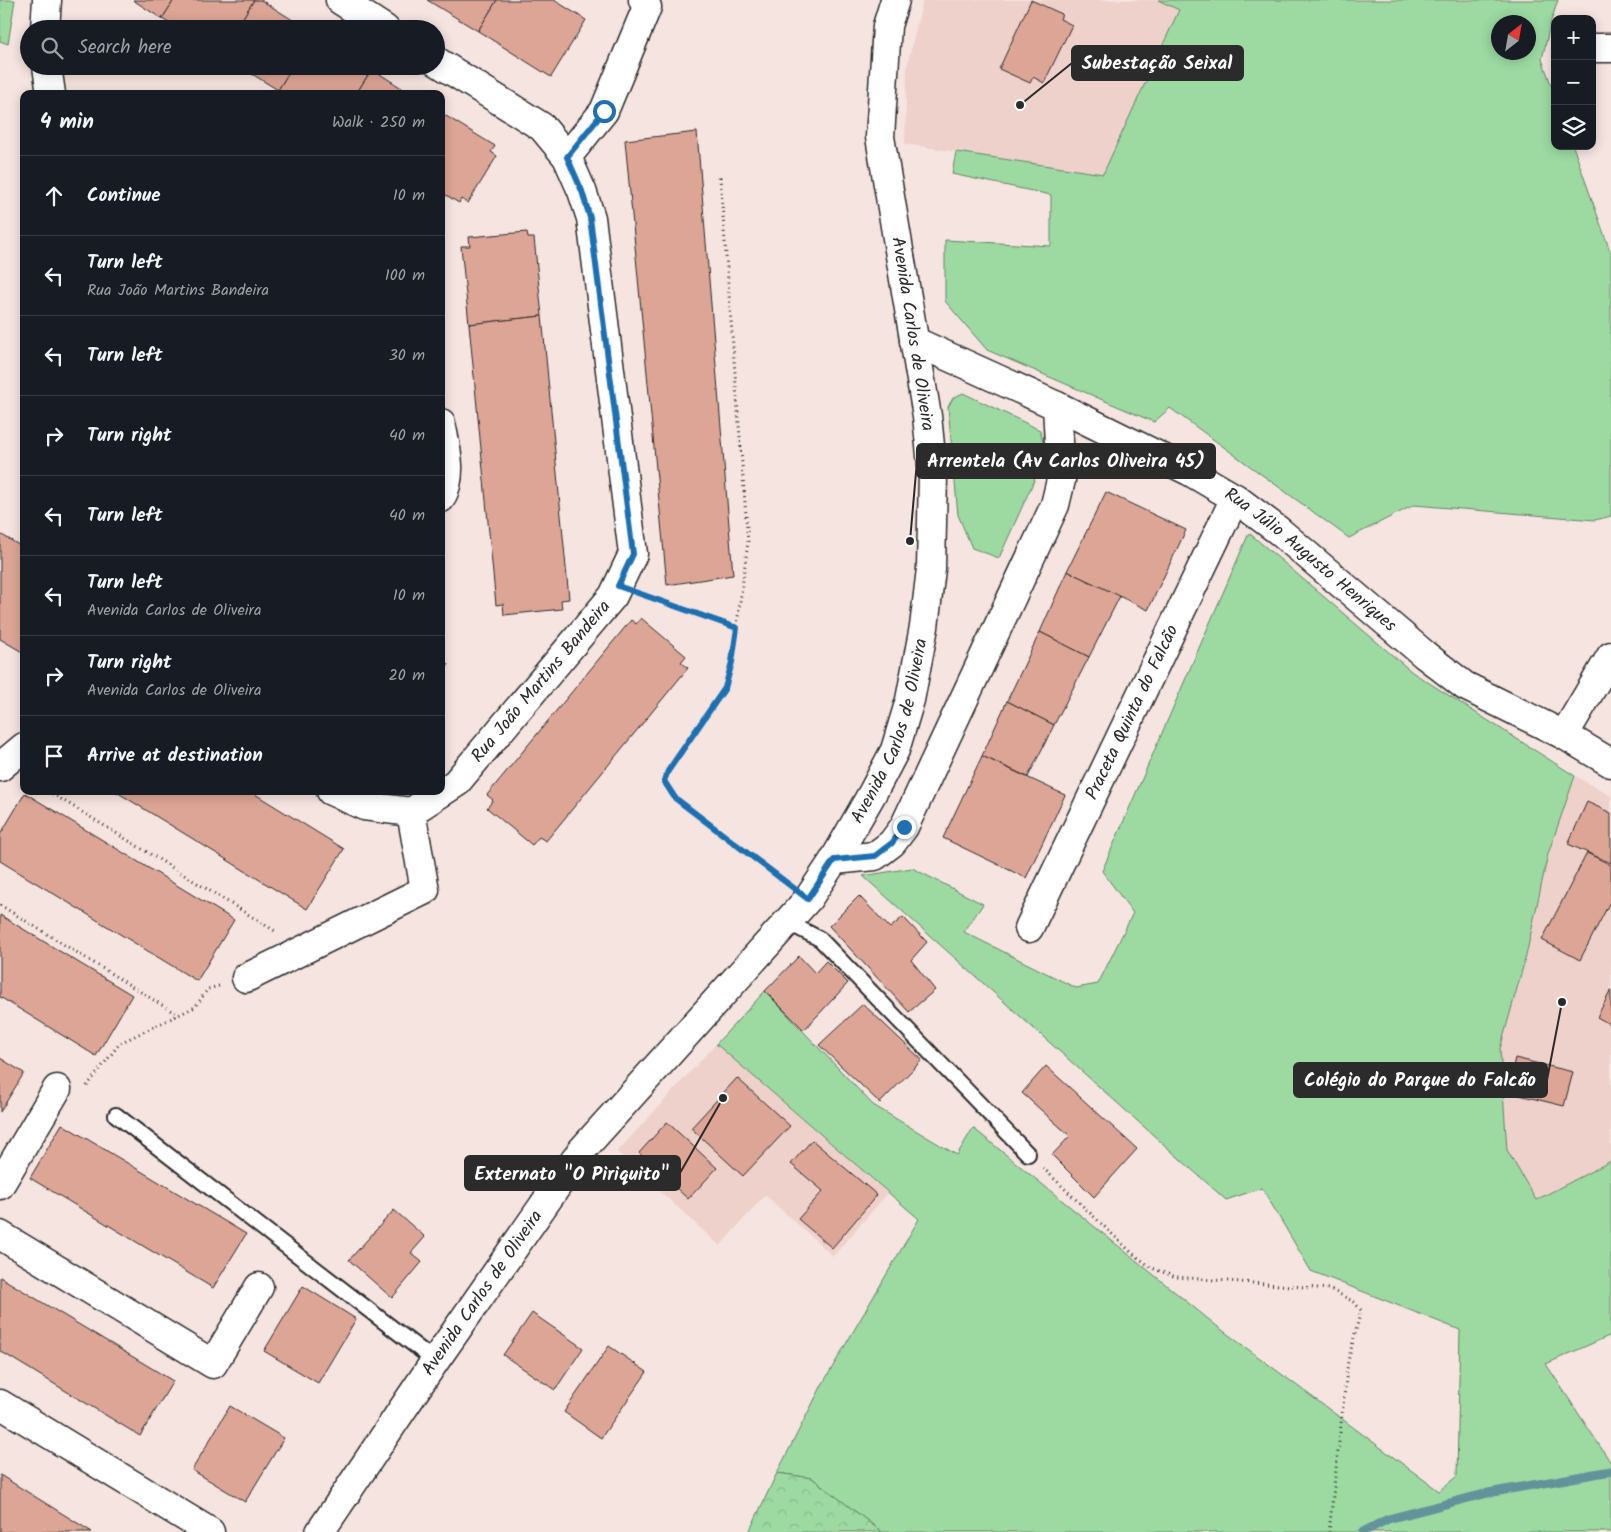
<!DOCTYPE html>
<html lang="en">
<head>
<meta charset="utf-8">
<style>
	body { margin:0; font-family:Kalam,sans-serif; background:#242831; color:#f1f3f6 }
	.controls { position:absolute; right:15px; top:15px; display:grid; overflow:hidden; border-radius:10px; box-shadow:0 2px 12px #0003 }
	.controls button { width:45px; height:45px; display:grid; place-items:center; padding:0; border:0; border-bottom:1px solid #363941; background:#171b24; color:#f1f3f6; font:25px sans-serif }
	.compass { position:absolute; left:1491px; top:15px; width:45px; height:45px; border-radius:50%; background:#171b24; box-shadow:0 2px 12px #0003; rotate:31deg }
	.stop { position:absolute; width:15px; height:15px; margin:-11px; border:4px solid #1f6fb2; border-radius:50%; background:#fff }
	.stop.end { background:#1f6fb2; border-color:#fff; box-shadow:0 1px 5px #0008 }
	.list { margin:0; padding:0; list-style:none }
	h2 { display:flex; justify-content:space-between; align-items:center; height:65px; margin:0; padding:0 20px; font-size:21px }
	h2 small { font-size:16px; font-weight:400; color:#9ea1a6 }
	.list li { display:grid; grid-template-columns:32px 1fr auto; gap:15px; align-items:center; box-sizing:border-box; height:80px; padding:0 20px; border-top:1px solid #363941 }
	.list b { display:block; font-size:19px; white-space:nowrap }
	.list p { margin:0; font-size:16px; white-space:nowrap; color:#9ea1a6 }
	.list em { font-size:16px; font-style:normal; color:#9ea1a6 }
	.icon { flex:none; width:28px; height:28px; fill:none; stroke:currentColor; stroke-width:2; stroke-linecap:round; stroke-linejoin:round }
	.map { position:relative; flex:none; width:1611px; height:1532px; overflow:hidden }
	.search { position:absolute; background:#171b24; box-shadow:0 2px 12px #0003; left:20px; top:20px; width:425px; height:55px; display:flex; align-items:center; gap:12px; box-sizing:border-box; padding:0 18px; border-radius:28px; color:#9ea1a6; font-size:19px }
	.panel { position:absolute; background:#171b24; box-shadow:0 2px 12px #0003; left:20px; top:90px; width:425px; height:705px; border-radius:10px }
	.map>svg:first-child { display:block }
	.built { fill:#eed1ca }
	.green { fill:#9cdaa2; stroke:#648266; fill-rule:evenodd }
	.forest { fill:url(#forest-crowns); stroke:#648266 }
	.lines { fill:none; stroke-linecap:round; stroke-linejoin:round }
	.stream { stroke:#63939a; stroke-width:9 }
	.building { fill:#dda596; stroke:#2b2b2b }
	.lane-casing { stroke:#2b2b2b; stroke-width:18 }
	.street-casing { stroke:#2b2b2b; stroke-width:31 }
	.secondary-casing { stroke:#2b2b2b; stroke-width:31 }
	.path { stroke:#2b2b2b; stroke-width:3; stroke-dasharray:1 4; stroke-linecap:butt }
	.lane { stroke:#fff; stroke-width:14 }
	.street { stroke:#fff; stroke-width:28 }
	.secondary { stroke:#fff; stroke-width:28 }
	.route { stroke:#1f6fb2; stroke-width:6 }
	.labels { text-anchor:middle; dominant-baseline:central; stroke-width:4; stroke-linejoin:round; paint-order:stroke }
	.street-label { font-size:18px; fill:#2b2b2b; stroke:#fff }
	.leader { fill:none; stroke:#2b2b2b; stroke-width:2 }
	.callout-dot { fill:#2b2b2b; stroke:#fff; stroke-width:2 }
	.callout { fill:#2b2b2b; stroke:#2b2b2b; stroke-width:2 }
	.callout-label { font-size:19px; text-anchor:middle; font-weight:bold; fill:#fff }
</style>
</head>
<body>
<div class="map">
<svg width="1611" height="1532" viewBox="0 0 1611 1532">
	<defs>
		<pattern id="forest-crowns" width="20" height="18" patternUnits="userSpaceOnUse" patternTransform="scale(1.25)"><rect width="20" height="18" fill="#9cdaa2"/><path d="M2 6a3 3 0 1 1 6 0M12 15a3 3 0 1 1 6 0" fill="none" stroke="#87bb8c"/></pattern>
	</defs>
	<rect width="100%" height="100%" fill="#f5e4e0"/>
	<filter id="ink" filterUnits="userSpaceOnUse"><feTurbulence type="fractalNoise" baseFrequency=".02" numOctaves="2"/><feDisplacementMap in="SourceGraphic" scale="10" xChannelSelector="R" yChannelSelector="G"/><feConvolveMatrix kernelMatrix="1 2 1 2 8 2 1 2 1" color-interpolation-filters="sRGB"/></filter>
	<g filter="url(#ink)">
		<g class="built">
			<polygon points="923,0 1158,0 1180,10 1103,174 905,144 907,66"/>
			<polygon points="1575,776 1611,796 1611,1161 1536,1200 1507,1150 1500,1049 1526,956 1548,854"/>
			<polygon points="716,1044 888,1193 833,1256 765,1195 720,1246 617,1152"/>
		</g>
		<g class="green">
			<polygon points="0,0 15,0 8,44 0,41"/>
			<path d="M1158,0H1558L1551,21L1542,59L1555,96V146H1573L1611,254V516L1595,520L1414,505L1349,538L1170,408L1154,422L987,350L945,301V240L1051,246V195L952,174L956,152L1103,174L1179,10ZM1498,22H1528V52H1498Z"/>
			<polygon points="963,393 1040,430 1046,454 999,558 972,548 958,515 948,407 953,398"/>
			<polygon points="1249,533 1412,672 1575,776 1548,854 1526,956 1500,1049 1507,1150 1536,1200 1611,1161 1611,1335 1546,1364 1611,1463 1611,1532 882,1532 812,1478 777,1473 822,1385 919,1219 716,1044 765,991 873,1105 957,1155 973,1128 1218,1327 1439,1491 1457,1476 1460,1330 1311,1271 1262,1188 1226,1200 863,876 912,868 983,904 964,932 1076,988 1098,984 1133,913 1102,871"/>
		</g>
		<polygon class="forest" points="777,1473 812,1478 882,1532 749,1532"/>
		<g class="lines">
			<polyline class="stream" points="1363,1532 1388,1519 1488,1493 1611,1471"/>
		</g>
		<g class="building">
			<polygon points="133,0 174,0 162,19"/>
			<polygon points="174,0 254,0 236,29 179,29 162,19"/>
			<polygon points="254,0 261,0 307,29 236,29"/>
			<polygon points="427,0 497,0 478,31"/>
			<polygon points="497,0 554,0 586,20 551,77 478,31"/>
			<polygon points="1031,0 1062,14 1060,19 1072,25 1044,83 1033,77 1030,83 999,69"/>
			<polygon points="239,66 293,66 278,90"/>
			<polygon points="293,66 367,66 372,69 356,94 283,94 278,90"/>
			<polygon points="372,69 411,94 356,94"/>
			<polygon points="441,113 495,146 491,152 497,156 468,203 461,199 459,203 441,192"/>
			<polygon points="697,132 733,575 667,585 625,140"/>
			<polygon points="527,232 528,238 534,238 542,316 469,324 461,246 470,246 469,237"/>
			<polygon points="542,316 569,599 561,600 562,609 504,615 503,604 496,605 469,324"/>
			<polygon points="1106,492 1186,530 1148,610 1067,571"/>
			<polygon points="2,535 24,548 24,653 0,639 0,538"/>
			<polygon points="1067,571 1120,596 1089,657 1040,632"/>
			<polygon points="641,618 686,656 681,662 688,668 546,841 539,837 532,845 487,808 493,800 487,795 631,620 636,624"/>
			<polygon points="1040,632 1089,657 1054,725 1007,701"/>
			<polygon points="441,660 449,664 441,677"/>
			<polygon points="1007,701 1054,725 1028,777 982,756"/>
			<polygon points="982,756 1065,795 1026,878 943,838"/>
			<polygon points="115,791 250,791 344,849 307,909"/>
			<polygon points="25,793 234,920 197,981 0,861 0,835"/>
			<polygon points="1587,802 1611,813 1611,863 1568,844"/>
			<polygon points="1587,853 1611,865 1611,900 1580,960 1542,940"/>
			<polygon points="859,896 890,928 903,917 927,942 911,960 935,990 909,1012 829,926"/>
			<polygon points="0,915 132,995 96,1056 0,997"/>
			<polygon points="799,956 815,973 826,961 848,983 804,1030 765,991"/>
			<polygon points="1611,990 1611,1025 1597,1017"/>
			<polygon points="863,1004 922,1060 880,1103 819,1045"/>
			<polygon points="0,1058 24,1073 0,1112"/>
			<polygon points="1515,1058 1573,1072 1564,1106 1507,1092"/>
			<polygon points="1046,1066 1137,1149 1094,1197 1052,1155 1070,1136 1022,1093"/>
			<polygon points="737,1078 790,1126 743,1176 691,1128"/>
			<polygon points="667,1122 717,1168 688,1199 639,1153"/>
			<polygon points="62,1124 246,1234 213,1288 30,1178"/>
			<polygon points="812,1140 877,1195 832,1248 798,1219 823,1191 791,1164"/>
			<polygon points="394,1210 425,1237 411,1253 422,1262 392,1298 349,1260"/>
			<polygon points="0,1277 173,1381 140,1436 0,1351"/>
			<polygon points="303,1286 356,1319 318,1383 264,1351"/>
			<polygon points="532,1313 583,1348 555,1390 503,1355"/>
			<polygon points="609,1346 647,1372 601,1438 564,1412"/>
			<polygon points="230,1406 284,1438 245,1502 192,1470"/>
			<polygon points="0,1475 92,1532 0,1532"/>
		</g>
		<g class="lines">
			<g class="lane-casing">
				<g id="lane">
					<polyline points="787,922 820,939 1028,1154"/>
					<polyline points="116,1115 435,1361"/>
				</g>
			</g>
			<g class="street-casing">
				<g id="street">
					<polyline points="340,0 385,29"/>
					<polyline points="45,29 47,0"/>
					<polyline points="1592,48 1611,48"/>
					<polyline points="47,66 51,94"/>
					<polyline points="567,157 604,111 647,7 643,0"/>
					<path id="s1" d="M914,341L1057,406L1189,471L1235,498L1279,531L1425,655L1465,686L1564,735L1611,763"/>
					<path d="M441,423C446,448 454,475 441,498"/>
					<polyline points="1564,735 1611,656"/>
					<polyline points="0,767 24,747"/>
					<polyline points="331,791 364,806 411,812"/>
					<path id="s2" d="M411,812L456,783L613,596L633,554L591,218L582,191L567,157L542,127L436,61"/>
					<polyline points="834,860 875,856 892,843 904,827 1055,505 1061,480 1057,406"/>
					<path id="s3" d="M1029,928L1235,498"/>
					<polyline points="246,978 425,890 411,812"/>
					<polyline points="0,1185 57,1089"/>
					<polyline points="0,1235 213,1364 259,1287"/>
					<polyline points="0,1404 210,1532"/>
				</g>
			</g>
			<g class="secondary-casing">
				<g id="secondary">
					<path id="s4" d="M320,1532L435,1361L582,1150L808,899L834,860L873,792L895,750L910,700L924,627L931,569L933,475L927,416L880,137L887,26L895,0"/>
				</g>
			</g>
			<g class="path">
				<polyline points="720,177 748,542 732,662 725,688 668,771 664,781 675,798 786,882"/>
				<polyline points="644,595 737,627"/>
				<polyline points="48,791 275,931"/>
				<polyline points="0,905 178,1015"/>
				<polyline points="87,1086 120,1043 195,1007 208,989 219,986"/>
				<polyline points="1043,1168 1132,1253 1152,1268 1176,1277 1330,1289 1354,1302 1361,1310 1348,1361 1329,1532"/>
			</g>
			<use href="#lane" class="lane"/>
			<use href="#street" class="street"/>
			<use href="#secondary" class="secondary"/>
		</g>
	</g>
	<g class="lines" filter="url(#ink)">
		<polyline class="route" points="604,111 567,157 582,191 590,218 633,554 618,586 737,628 732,662 725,688 668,771 664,781 675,798 808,899 834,860 875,856 892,843 904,827"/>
	</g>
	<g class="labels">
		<g class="street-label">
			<text transform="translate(912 334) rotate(81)">Avenida Carlos de Oliveira</text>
			<text stroke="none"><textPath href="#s1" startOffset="455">Rua Júlio Augusto Henriques</textPath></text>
			<text stroke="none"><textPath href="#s2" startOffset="186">Rua João Martins Bandeira</textPath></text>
			<text stroke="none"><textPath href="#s3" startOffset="239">Praceta Quinta do Falcão</textPath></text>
			<text stroke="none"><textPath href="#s4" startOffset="990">Avenida Carlos de Oliveira</textPath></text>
			<text stroke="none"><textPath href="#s4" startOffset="289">Avenida Carlos de Oliveira</textPath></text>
		</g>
	</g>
	<path class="leader" d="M1020 105L1072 63M910 541L917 461M1562 1002L1547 1080M723 1098L680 1173"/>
	<g class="callout-dot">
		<circle cx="1020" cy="105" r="5"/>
		<circle cx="910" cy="541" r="5"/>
		<circle cx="1562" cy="1002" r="5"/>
		<circle cx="723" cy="1098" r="5"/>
	</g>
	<g class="callout">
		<rect x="1072" y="46" width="171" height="34" rx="5"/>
		<rect x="917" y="444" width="298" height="34" rx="5"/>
		<rect x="1294" y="1063" width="253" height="34" rx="5"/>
		<rect x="465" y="1156" width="215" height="34" rx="5"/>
	</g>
	<g class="callout-label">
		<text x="1157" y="69">Subestação Seixal</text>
		<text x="1066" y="467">Arrentela (Av Carlos Oliveira 45)</text>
		<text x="1420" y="1086">Colégio do Parque do Falcão</text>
		<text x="572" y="1180">Externato "O Piriquito"</text>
	</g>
</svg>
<div class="controls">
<button>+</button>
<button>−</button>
<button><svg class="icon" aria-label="layers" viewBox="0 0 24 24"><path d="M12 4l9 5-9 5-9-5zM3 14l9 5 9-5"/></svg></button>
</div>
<svg class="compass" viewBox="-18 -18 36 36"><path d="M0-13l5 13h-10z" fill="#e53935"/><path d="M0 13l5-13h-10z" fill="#9ea1a6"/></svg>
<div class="stop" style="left:604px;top:111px"></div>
<div class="stop end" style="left:904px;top:827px"></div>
<div class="search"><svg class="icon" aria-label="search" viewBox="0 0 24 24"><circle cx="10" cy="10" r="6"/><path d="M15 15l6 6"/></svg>Search here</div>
<section class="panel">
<h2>4 min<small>Walk · 250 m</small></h2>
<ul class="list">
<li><svg class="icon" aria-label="ahead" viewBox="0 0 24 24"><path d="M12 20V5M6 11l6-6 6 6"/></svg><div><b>Continue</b></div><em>10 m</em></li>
<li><svg class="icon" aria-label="left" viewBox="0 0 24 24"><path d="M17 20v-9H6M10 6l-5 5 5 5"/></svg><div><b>Turn left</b><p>Rua João Martins Bandeira</p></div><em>100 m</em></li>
<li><svg class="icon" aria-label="left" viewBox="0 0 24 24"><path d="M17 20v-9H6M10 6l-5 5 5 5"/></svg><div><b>Turn left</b></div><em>30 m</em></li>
<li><svg class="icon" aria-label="right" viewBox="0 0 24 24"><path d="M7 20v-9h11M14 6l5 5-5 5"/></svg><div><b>Turn right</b></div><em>40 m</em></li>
<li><svg class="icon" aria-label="left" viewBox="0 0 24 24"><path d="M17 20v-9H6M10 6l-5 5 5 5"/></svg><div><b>Turn left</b></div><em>40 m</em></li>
<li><svg class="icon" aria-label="left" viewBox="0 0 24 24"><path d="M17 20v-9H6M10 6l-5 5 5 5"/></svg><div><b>Turn left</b><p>Avenida Carlos de Oliveira</p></div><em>10 m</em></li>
<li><svg class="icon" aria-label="right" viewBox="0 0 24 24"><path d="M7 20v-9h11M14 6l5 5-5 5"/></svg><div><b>Turn right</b><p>Avenida Carlos de Oliveira</p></div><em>20 m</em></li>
<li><svg class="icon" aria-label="arrive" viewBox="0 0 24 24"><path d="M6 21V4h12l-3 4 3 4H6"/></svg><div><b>Arrive at destination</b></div></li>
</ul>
</section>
</div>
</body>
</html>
